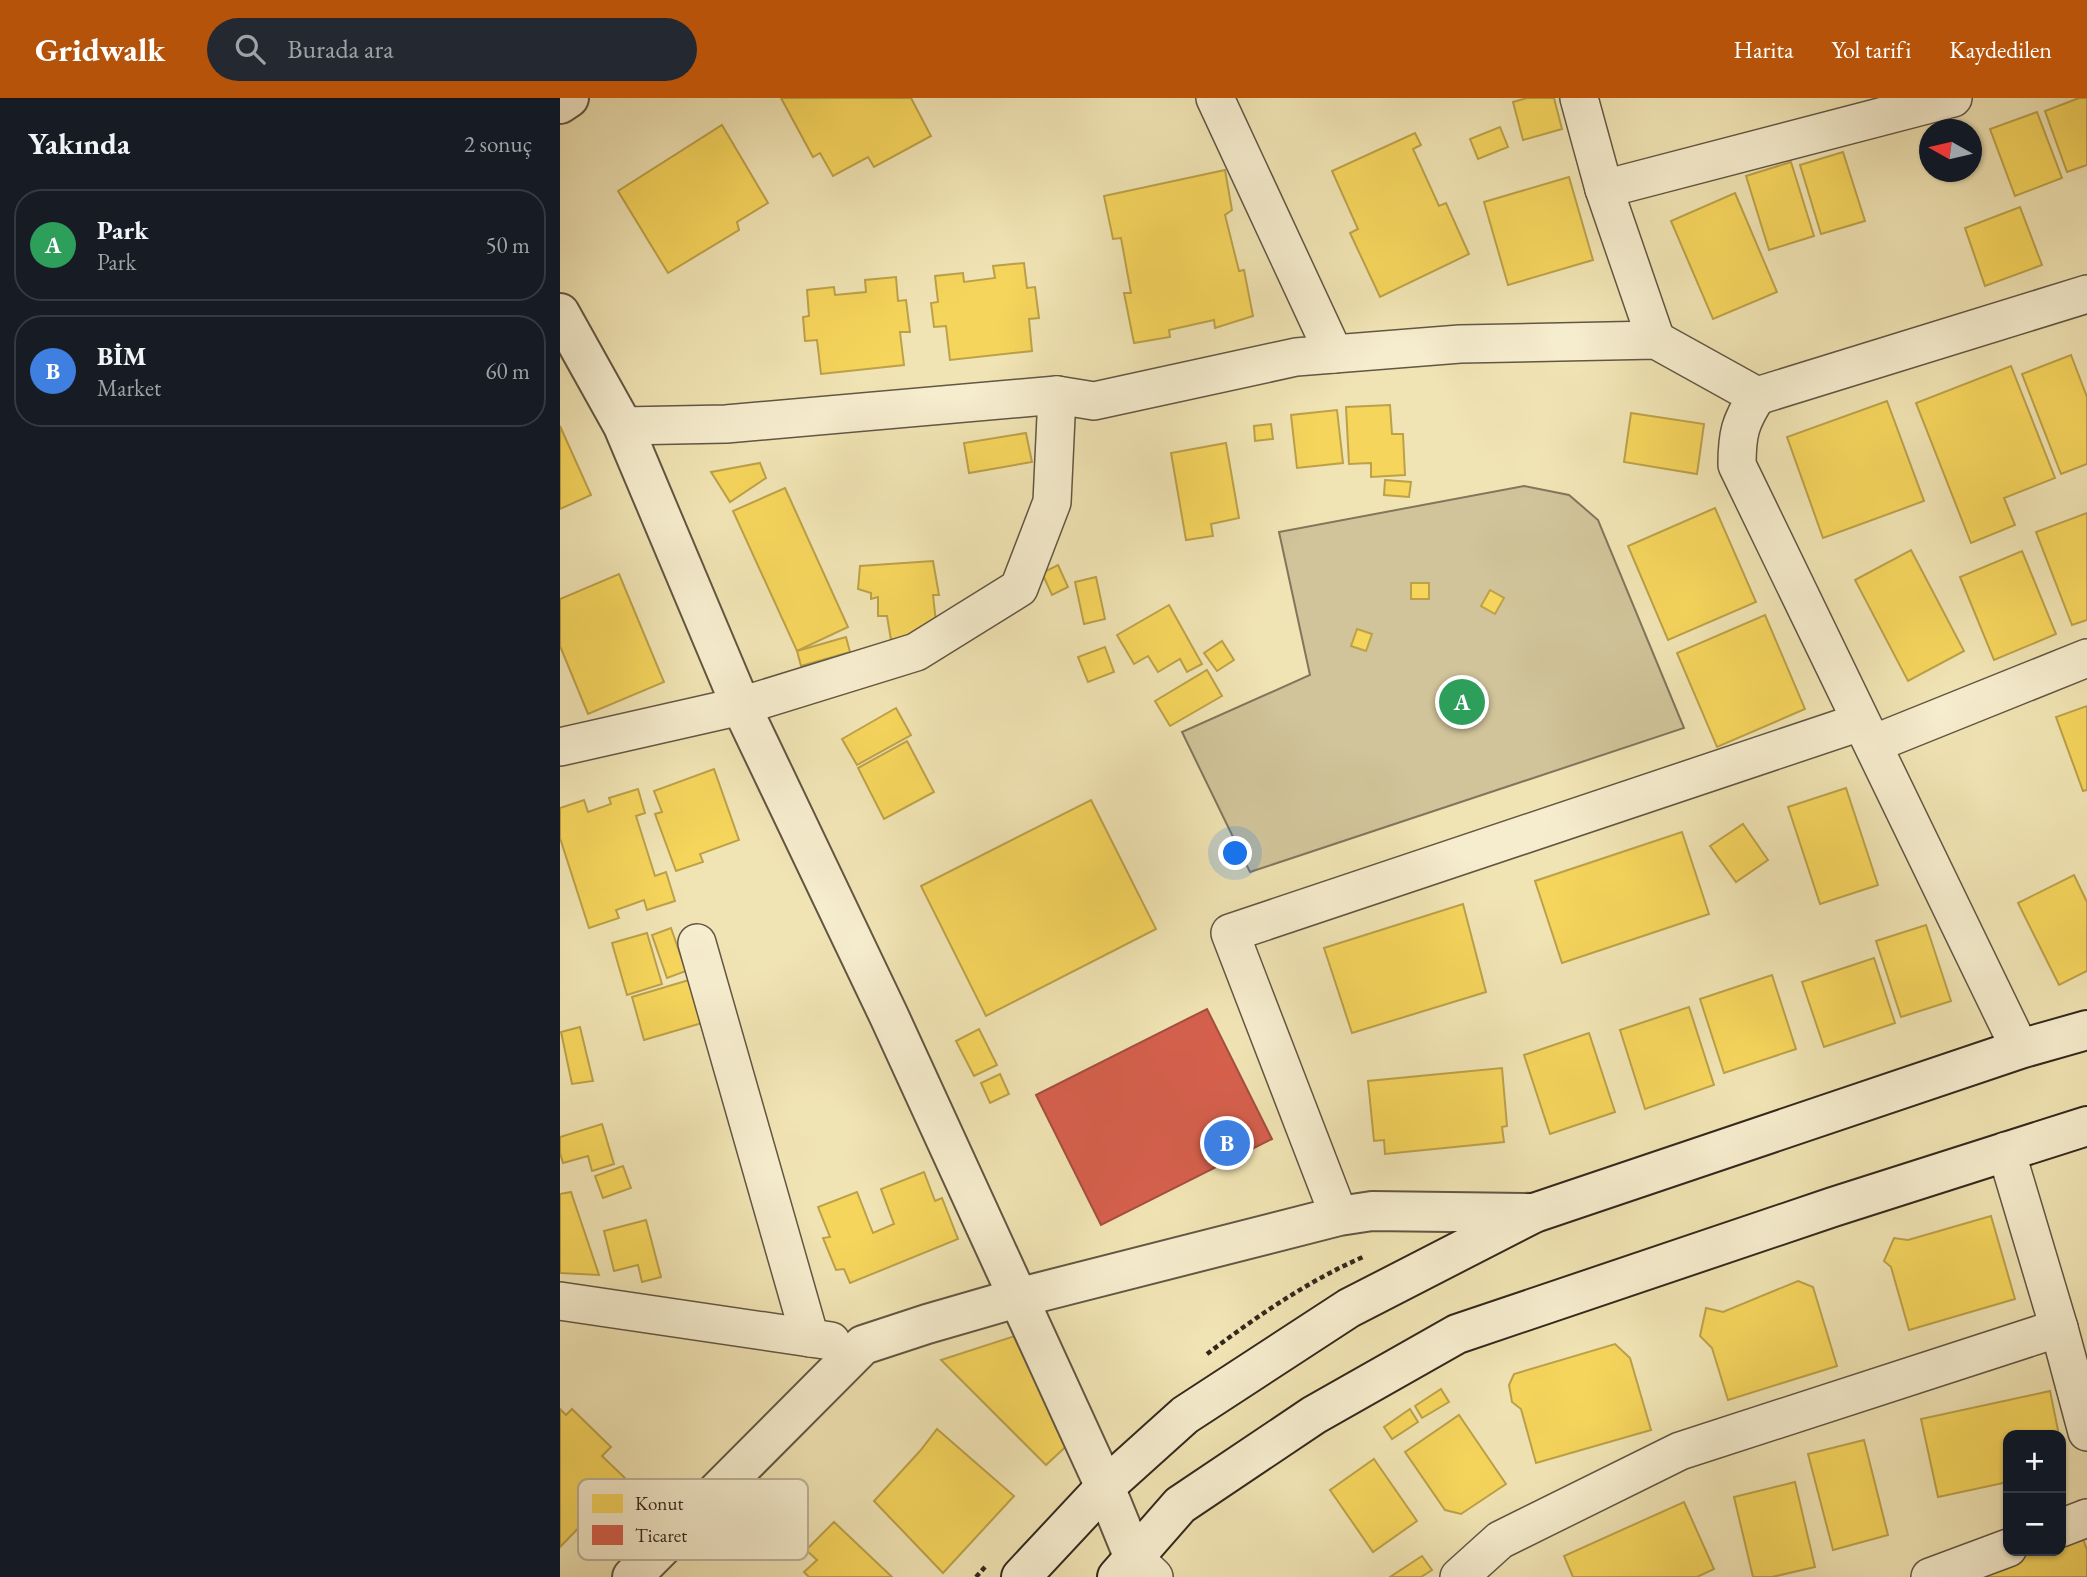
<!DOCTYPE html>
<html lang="tr">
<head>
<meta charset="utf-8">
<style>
	body { margin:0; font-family:"EB Garamond",serif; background:#242831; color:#f1f3f6 }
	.controls { position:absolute; right:21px; bottom:21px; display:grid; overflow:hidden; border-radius:14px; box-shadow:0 2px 5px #0004 }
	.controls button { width:63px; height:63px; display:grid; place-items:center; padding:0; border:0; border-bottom:2px solid #363941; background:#171b24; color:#f1f3f6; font:35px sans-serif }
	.compass { position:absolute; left:1359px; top:21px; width:63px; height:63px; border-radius:50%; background:#171b24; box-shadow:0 2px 5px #0004; rotate:278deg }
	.you { position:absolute; left:676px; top:756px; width:24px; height:24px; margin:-18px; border:5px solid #fff; border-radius:50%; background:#1a73e8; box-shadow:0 0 0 10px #1a73e833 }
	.badge { display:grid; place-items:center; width:46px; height:46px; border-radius:50%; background:#b45309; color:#fff; font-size:23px; font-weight:700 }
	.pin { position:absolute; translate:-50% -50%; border:4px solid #fff; box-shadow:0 2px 7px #0006 }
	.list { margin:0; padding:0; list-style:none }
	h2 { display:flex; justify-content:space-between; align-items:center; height:91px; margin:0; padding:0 28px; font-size:30px }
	h2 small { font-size:23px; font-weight:400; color:#9ea1a6 }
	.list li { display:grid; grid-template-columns:46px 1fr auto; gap:21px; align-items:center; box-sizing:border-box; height:112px; margin:0 14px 14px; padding:0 14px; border:2px solid #363941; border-radius:28px }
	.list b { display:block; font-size:26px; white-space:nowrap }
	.list p { margin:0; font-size:23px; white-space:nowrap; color:#9ea1a6 }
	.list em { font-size:23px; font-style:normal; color:#9ea1a6 }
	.icon { flex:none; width:38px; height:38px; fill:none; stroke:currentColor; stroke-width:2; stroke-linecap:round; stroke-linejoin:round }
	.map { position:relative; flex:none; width:1527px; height:1479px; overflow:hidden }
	header { display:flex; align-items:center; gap:42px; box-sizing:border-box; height:98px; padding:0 35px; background:#b45309; color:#fff }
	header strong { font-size:33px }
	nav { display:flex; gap:38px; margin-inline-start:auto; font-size:24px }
	.search { width:490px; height:63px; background:#242831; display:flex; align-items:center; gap:18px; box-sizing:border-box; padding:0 24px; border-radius:38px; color:#9ea1a6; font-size:26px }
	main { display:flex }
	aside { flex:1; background:#171b24 }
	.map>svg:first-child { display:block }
	.green { fill:#d1c49a; stroke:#82765c; stroke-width:2 }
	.homes { fill:#f6d55c; stroke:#bca149; stroke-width:2 }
	.shops { fill:#d6604d; stroke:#a54f3f; stroke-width:2 }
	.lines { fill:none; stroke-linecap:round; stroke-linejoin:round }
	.minor-casing { stroke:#625743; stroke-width:40 }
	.tertiary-casing { stroke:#625743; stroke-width:42 }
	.secondary-casing { stroke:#33281d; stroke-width:42 }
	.path { stroke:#33281d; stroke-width:4.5; stroke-dasharray:5 3.5; stroke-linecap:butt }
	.minor { stroke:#f6edce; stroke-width:37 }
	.tertiary { stroke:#f6edce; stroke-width:38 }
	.secondary { stroke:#f6edce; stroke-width:38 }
	.key { fill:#f6edce; stroke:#bcb299; stroke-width:2 }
	.key-label { font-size:19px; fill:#33281d }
</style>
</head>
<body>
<header>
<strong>Gridwalk</strong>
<div class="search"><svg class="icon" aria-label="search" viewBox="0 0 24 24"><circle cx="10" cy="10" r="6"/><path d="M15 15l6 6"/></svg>Burada ara</div>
<nav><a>Harita</a><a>Yol tarifi</a><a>Kaydedilen</a></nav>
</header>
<main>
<aside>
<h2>Yakında<small>2 sonuç</small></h2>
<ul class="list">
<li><span class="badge" style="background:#2e9e5b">A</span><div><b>Park</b><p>Park</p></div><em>50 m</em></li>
<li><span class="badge" style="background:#3f7fe0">B</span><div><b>BİM</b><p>Market</p></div><em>60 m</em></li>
</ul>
</aside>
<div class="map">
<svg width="1527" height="1479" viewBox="0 0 1527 1479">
	<rect width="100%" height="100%" fill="#f1e4b4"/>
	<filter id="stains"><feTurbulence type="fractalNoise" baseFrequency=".00286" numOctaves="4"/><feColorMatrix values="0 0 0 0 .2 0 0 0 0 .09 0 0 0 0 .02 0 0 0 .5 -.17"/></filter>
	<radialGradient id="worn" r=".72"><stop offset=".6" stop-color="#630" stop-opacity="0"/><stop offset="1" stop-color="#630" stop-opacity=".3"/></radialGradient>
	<polygon class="green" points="964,388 1009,397 1038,422 1124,630 690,774 622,634 750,577 719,434"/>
	<g class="homes">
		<polygon points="221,0 351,0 371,38 314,69 308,59 273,78 260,55 253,59"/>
		<polygon points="967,0 994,0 1002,31 963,42 953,4"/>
		<polygon points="1519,0 1527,0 1527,67 1507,74 1485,13"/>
		<polygon points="1477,14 1502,80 1455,98 1430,31"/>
		<polygon points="162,27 208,105 177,124 179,132 108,175 58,93"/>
		<polygon points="940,29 948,49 918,61 910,41"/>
		<polygon points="855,35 861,47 853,51 879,108 886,105 909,156 820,199 790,135 798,131 772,73"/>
		<polygon points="1283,54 1305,123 1261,136 1240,67"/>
		<polygon points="1231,64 1254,138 1209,152 1186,78"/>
		<polygon points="665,72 672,112 665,117 679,173 684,172 693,218 655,230 654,222 609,232 610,239 574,245 564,195 571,195 561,140 553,141 544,98"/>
		<polygon points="1009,79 1033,162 948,187 924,104"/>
		<polygon points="1175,95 1217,194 1153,221 1111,123"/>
		<polygon points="1460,109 1482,167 1425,188 1405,130"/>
		<polygon points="464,165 467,190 475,189 479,220 469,221 472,253 390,262 386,228 374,229 371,205 378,204 375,178 403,175 404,184 435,180 433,168"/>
		<polygon points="336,179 338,203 346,202 350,234 340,234 344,267 261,276 257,242 245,243 243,219 249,218 247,192 274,189 275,197 306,194 305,182"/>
		<polygon points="1511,257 1527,299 1527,366 1501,376 1462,276"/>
		<polygon points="1451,268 1495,380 1444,400 1455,427 1411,445 1356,305"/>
		<polygon points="1327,303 1364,403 1263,440 1227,339"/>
		<polygon points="830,307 832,336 843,336 845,377 811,379 811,365 789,366 786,309"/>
		<polygon points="777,312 783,365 737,370 731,317"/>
		<polygon points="1071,315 1144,326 1137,376 1064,364"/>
		<polygon points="711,326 713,341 695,343 694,328"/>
		<polygon points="0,328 31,397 0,411"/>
		<polygon points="466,335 472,364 409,375 404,345"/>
		<polygon points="666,345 679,420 651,426 653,438 626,442 611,355"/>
		<polygon points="200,365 206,380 170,404 151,374"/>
		<polygon points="825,382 851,384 849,399 824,397"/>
		<polygon points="225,390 288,529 237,553 173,413"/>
		<polygon points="1155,410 1196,504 1108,542 1068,448"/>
		<polygon points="1527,415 1527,522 1512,527 1476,434"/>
		<polygon points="1351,452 1404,553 1348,583 1295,482"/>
		<polygon points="1462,453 1496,536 1434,562 1400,479"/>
		<polygon points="373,463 379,497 373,497 377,533 331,542 327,518 318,518 318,499 311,501 311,495 298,491 300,468"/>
		<polygon points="498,467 508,489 492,497 482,475"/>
		<polygon points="59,476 104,584 28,616 0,548 0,501"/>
		<polygon points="536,479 545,521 524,526 515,484"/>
		<rect x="851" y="485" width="18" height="16"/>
		<polygon points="930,492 944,500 935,516 921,508"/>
		<polygon points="609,507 642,566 627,574 620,561 598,574 588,558 574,566 557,537"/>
		<polygon points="1205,517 1245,611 1157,649 1117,555"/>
		<polygon points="797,531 812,536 806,553 791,548"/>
		<polygon points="286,539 290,554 241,568 237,553"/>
		<polygon points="662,543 674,562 657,573 644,555"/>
		<polygon points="545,549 554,574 528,584 518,559"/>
		<polygon points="647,572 662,598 610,628 595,603"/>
		<polygon points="1527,608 1527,692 1523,693 1496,619"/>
		<polygon points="336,610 351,637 297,667 282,641"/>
		<polygon points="347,643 374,694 324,721 298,670"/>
		<polygon points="154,671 179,742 140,756 143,764 116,773 95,716 102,714 94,693"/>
		<polygon points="1286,690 1318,787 1260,806 1228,709"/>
		<polygon points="78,691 85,715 76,718 95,778 106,774 115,803 87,812 84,802 56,812 59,820 29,830 0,740 0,710 24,702 28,714 51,706 49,700"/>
		<polygon points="531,702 596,831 426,918 361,788"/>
		<polygon points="1183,726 1208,762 1176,784 1150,748"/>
		<polygon points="1122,734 1149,816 1002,865 975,783"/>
		<polygon points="1514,777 1527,804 1527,873 1499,887 1458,805"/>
		<polygon points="903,806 926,894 792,935 764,850"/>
		<polygon points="1366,827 1391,903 1341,919 1316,843"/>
		<polygon points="111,830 126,873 107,880 92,837"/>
		<polygon points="87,835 102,886 67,897 52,845"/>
		<polygon points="1314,860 1335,925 1264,949 1242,884"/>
		<polygon points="1212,877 1236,951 1164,975 1140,901"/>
		<polygon points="129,882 142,925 84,942 72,899"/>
		<polygon points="1129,909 1154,987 1085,1011 1060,932"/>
		<polygon points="20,929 33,983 12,986 1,934"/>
		<polygon points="419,931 437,967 414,978 396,943"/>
		<polygon points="1029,935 1055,1014 990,1036 964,957"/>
		<polygon points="942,970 947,1028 942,1029 944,1044 825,1056 824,1042 814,1043 808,983"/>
		<polygon points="440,976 449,996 430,1005 421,985"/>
		<polygon points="42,1026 54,1066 32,1073 28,1058 3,1065 0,1055 0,1039"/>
		<polygon points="63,1068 71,1090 43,1100 35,1078"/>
		<polygon points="364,1074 375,1103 382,1100 398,1141 290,1185 284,1171 276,1172 263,1140 270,1139 258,1109 297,1094 313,1135 334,1126 321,1091"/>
		<polygon points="11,1094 39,1177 0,1175 0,1096"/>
		<polygon points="1431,1118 1455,1201 1349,1232 1331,1169 1324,1163 1334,1140 1348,1142"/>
		<polygon points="86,1122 101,1179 82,1184 78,1167 54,1173 44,1133"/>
		<polygon points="1238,1183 1253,1189 1277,1268 1168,1302 1152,1250 1140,1238 1146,1210 1163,1214"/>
		<polygon points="458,1237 514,1341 486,1367 381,1262"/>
		<polygon points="1055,1246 1070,1260 1091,1332 976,1365 961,1311 952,1304 949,1287 954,1276"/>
		<polygon points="881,1291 889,1304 862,1320 855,1308"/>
		<polygon points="1490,1293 1499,1337 1448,1337 1448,1384 1378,1399 1361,1321"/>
		<polygon points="0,1311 6,1317 12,1311 51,1349 42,1358 66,1381 0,1449"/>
		<polygon points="850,1311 858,1324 832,1341 824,1329"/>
		<polygon points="899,1317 946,1386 901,1416 885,1412 845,1354"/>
		<polygon points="377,1331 454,1398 383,1475 314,1403 360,1353"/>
		<polygon points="1304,1342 1328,1437 1273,1452 1248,1356"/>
		<polygon points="814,1361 857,1423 813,1454 770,1392"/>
		<polygon points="1235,1384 1255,1469 1212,1479 1193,1479 1174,1399"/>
		<polygon points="1124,1404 1154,1471 1137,1479 1013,1479 1004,1458"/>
		<polygon points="274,1424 332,1479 249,1479 244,1474 257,1462 246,1452"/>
		<polygon points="1520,1433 1527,1452 1527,1479 1416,1479 1466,1453 1501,1453 1501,1440"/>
		<polygon points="862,1458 872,1472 861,1479 830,1479"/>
	</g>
	<polygon class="shops" points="647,911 712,1041 541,1127 476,997"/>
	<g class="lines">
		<g class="minor-casing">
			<g id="minor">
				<polyline points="655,0 774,256"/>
				<polyline points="1019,0 1044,91 1096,242"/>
				<polyline points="1044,91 1393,0"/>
				<path d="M1197,298C1180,324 1177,336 1177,367L1460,951"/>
				<polyline points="63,328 166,326 497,297 534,303 736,259 900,246 1096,242 1197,298 1527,196"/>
				<polyline points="1313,646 1527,560"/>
				<polyline points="0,649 181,608 356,554 459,490 492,404 497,297"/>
				<polyline points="137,845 250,1240"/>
				<polyline points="779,1118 670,835 1300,624"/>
				<polyline points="0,1203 271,1243"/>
				<polyline points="1499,1230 1527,1334"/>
				<polyline points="1501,1430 1527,1420"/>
				<polyline points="574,1460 594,1479"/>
				<polyline points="899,1479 940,1442 1120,1353 1499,1230 1446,1053"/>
				<polyline points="1370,1479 1448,1450"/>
			</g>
		</g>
		<g class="tertiary-casing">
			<g id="tertiary">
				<polyline points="0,6 9,0"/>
				<polyline points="0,215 63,328 181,608 329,918 545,1389 574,1460"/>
				<polyline points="72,1479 303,1247 367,1226 457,1200 779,1118 812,1113 974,1115"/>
			</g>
		</g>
		<g class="secondary-casing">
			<g id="secondary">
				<polyline points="461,1479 545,1389 625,1317 789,1210 974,1115 1460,951 1527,932"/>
				<polyline points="557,1479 620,1407 754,1317 897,1236 1273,1109 1527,1028"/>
			</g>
		</g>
		<g class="path">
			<path d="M647,1256C696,1219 746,1184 803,1159"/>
			<polyline points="416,1479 425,1469"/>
		</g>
		<use href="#minor" class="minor"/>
		<use href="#tertiary" class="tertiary"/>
		<use href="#secondary" class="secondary"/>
	</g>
	<rect x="18" y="1381" width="230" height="81" rx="10" class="key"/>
	<rect x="32" y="1396" width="31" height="19" fill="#f6d55c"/>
	<rect x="32" y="1427" width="31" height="20" fill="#d6604d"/>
	<g class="key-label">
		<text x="75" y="1412">Konut</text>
		<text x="75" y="1444">Ticaret</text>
	</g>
	<rect width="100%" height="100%" filter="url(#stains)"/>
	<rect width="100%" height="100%" fill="url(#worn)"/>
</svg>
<div class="controls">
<button>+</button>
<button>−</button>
</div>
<svg class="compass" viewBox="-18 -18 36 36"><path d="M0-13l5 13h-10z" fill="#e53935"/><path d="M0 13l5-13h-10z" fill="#9ea1a6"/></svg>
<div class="you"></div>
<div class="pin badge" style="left:902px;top:604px;background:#2e9e5b">A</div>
<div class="pin badge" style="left:667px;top:1045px;background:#3f7fe0">B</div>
</div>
</main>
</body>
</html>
